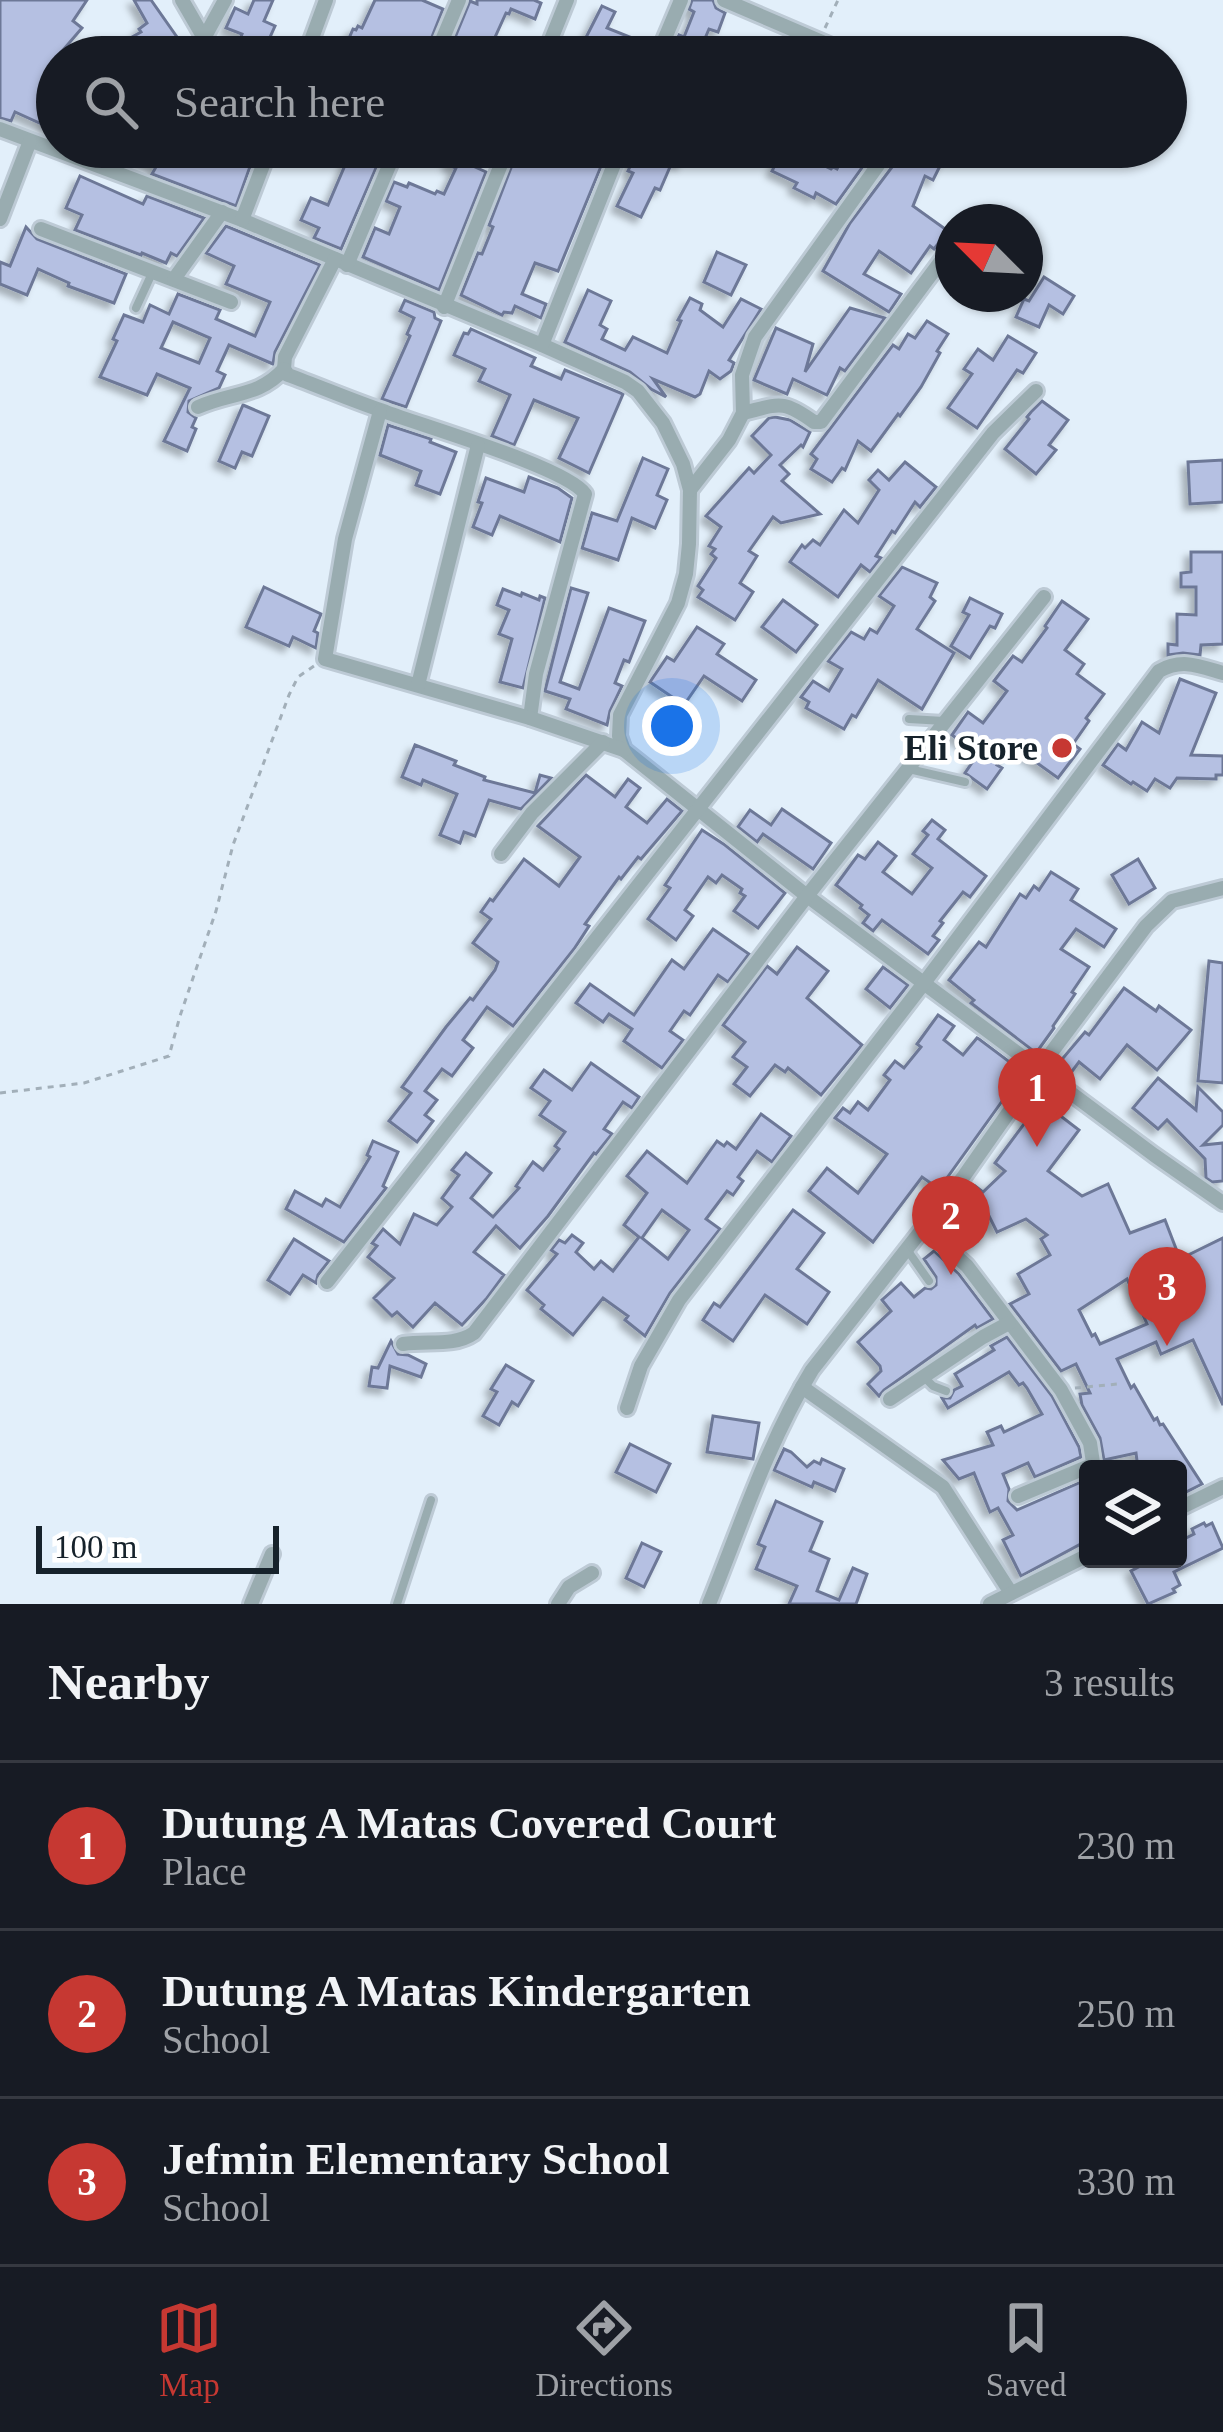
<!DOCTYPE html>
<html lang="en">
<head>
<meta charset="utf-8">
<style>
	body { margin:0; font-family:Georgia,serif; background:#20242c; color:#f1f3f6 }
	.controls { position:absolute; right:36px; bottom:36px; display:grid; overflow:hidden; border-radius:12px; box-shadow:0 3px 9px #0004 }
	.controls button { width:108px; height:108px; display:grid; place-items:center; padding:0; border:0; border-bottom:3px solid #363941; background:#171b24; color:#f1f3f6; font:60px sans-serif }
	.compass { position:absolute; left:935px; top:204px; width:108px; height:108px; border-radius:50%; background:#171b24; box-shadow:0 3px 9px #0004; rotate:294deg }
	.scale { position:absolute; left:36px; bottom:30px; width:243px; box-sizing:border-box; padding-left:12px; border:6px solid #16222b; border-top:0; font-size:33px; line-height:42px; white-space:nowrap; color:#16222b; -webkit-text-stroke:9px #fff; paint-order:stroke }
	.you { position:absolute; left:672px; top:726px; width:42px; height:42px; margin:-30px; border:9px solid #fff; border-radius:50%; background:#1a73e8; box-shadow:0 0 0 18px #1a73e833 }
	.badge { display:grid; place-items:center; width:78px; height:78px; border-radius:50%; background:#c63832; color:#fff; font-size:39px; font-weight:700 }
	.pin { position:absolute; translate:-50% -99px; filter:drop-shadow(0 3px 6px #0008) }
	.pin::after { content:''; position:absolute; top:63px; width:42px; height:36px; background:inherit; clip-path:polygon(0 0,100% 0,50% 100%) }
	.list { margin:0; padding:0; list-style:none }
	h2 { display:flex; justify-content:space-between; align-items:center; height:156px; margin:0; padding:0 48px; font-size:51px }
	h2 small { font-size:39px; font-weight:400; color:#9ea1a6 }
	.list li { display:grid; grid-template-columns:78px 1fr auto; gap:36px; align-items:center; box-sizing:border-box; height:168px; padding:0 48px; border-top:3px solid #363941 }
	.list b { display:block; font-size:45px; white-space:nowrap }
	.list p { margin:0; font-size:39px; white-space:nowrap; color:#9ea1a6 }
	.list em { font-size:39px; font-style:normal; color:#9ea1a6 }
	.icon { flex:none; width:66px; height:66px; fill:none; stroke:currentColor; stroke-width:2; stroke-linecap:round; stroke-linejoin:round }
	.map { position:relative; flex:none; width:1223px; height:1604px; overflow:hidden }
	.search { position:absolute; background:#171b24; box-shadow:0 3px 9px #0004; left:36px; right:36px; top:36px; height:132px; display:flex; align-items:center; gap:30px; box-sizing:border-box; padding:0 42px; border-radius:66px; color:#9ea1a6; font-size:45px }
	.sheet { height:660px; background:#171b24 }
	nav { display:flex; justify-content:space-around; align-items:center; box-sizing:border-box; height:168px; border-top:3px solid #363941; background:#171b24; font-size:33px; color:#9ea1a6 }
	nav a { display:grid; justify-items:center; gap:6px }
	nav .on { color:#c63832 }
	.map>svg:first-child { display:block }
	.building { fill:#b5c0e2; stroke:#6d7897; stroke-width:3; fill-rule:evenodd; filter:url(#shadow) }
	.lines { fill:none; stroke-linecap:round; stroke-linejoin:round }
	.lane-casing { stroke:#bdcad5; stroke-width:14 }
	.street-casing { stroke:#bdcad5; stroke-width:20 }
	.path { stroke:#a2afb9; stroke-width:3; stroke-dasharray:6 6; stroke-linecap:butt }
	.lane { stroke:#99acb0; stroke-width:8 }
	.street { stroke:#99acb0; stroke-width:14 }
	.poi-dot { fill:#c63832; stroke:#fff; stroke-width:4.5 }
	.labels { text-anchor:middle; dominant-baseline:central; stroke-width:9; stroke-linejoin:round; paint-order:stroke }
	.poi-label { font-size:36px; font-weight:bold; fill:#16222b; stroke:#fff; text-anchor:end }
</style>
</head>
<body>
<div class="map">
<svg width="1223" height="1604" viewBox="0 0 1223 1604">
	<defs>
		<filter id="shadow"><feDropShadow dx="-5.5" dy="5.5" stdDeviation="3" flood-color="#0004"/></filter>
	</defs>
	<rect width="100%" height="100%" fill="#e2effa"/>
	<g class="building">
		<polygon points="0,0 87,0 73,21 82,28 57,57 57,131 15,112 11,121 0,118"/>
		<polygon points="134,0 151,0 191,57 158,57 148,44 133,53 125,41 141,32 139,29 147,23"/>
		<polygon points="254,0 273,0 264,21 275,26 261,57 243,57 245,52 236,48 242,34 226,28 235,8 248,14"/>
		<polygon points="375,0 422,0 443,9 424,57 357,57 349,53 352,46 347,43 353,29 356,30 358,26 362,28"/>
		<polygon points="477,0 534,0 541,3 535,19 511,9 509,14 506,13 486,57 447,57 470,1 477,4"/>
		<polygon points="692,0 713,0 716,8 725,13 718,32 709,29 697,57 686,57 672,51 679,35 684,37 694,12 689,9"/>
		<polygon points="602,6 615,12 607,28 650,45 646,57 635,57 604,45 599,57 576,57"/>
		<polygon points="112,147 257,147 236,206 152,174 156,167"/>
		<polygon points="359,147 385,147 341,249 314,238 319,228 301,220 311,198 328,205 349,156 354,158"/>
		<polygon points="456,147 481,147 473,166 486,172 439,290 363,257 375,228 389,234 400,207 386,201 394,182 407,187 409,183 435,194 437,191 444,194 456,168 448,165"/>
		<polygon points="519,147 605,147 598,163 602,164 558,271 535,263 522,294 546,304 541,318 515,306 512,313 504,312 502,315 461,295 478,253 482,254 493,227 489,225"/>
		<polygon points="639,147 689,147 681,164 673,160 660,190 655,188 641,217 617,206 633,173 628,171"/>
		<polygon points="784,147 796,147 809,153 807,157 831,169 833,167 837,169 848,147 877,147 836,204 816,193 814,198 794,188 797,183 772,171"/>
		<polygon points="907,147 931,147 946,154 933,180 925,176 913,206 948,231 934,249 930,246 911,273 879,251 864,274 901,294 889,312 823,271 850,223"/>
		<polygon points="80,176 143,204 147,196 204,218 177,256 171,253 166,263 142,253 141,255 75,230 82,215 66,208"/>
		<path d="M226,226L320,265L275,352L273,364L229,345L217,371L225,375L219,388L189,401L188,412L196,418L192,427L196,429L187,451L164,441L190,388L157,374L147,395L100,377L117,341L113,339L124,315L143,322L150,305L169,314L178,294L220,310L216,319L255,336L270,302L226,284L234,266L206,253ZM173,322L210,338L199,363L161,348Z"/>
		<polygon points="26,227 37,239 126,274 114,303 68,286 69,283 38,269 27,295 0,284 0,262 10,266"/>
		<polygon points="717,252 746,265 731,295 704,282"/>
		<polygon points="1044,277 1074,296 1063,314 1049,305 1039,327 1016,317 1024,299 1029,301"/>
		<polygon points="588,290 611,301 600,325 607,329 602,339 625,350 633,337 667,353 681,321 678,320 690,298 702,304 700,310 723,327 741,299 761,309 729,360 734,363 731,371 720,379 709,371 700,394 695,397 653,379 666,397 651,389 630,372 565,342"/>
		<polygon points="405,300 434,312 435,318 441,321 406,407 382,399 410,336 407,334 414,318 400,311"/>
		<polygon points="850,308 885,318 845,371 840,368 827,395 793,379 787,394 754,380 776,328 813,344 805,372"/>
		<polygon points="927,321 948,334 937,351 940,353 921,387 900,416 898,414 871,451 858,441 845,470 842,468 832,482 811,469 817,459 811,454 893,345 899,349 908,334 915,338"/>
		<polygon points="471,329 535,358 531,366 561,379 565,370 623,394 589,473 559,458 578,418 534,400 514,445 492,436 510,395 479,381 485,369 454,355 464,333 468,334"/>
		<polygon points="1008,336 1036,353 1023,373 1017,370 977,428 948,408 972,374 964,369 978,349 993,360"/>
		<polygon points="1042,401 1068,420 1049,445 1056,450 1036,474 1005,449 1029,419 1027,417 1031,412"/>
		<polygon points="243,405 269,416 252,456 242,452 235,468 219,461"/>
		<polygon points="775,417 790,420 810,432 803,447 801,445 780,465 789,474 782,481 820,514 781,523 773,517 749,551 757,556 740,583 753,592 735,620 698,597 703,590 698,586 716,558 711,554 715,549 709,546 721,527 706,516 749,468 754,473 771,455 752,436 769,418"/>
		<polygon points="388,425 431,439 430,442 456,452 440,494 416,485 421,471 380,455"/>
		<polygon points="643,458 668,469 657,495 667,500 655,528 632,518 618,560 582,548 592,513 617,521"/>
		<polygon points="1223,460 1223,502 1190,504 1188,462"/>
		<polygon points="905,462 936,487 920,507 915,502 895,533 892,531 876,556 881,558 870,572 861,565 838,597 790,562 802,545 805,548 813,540 820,545 844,510 858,523 879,490 869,480 878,470 889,480"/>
		<polygon points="529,477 558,488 572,498 560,542 500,516 492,535 473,527 482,503 478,502 486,478 524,492"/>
		<polygon points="1191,552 1223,552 1223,644 1201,645 1200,655 1183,653 1168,655 1168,644 1177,645 1177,614 1196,615 1196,587 1181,587 1181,573 1191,572"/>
		<polygon points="902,567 937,583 930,597 935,601 917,629 954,653 922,709 878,680 856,717 852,715 844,729 806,708 809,702 801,697 813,681 829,691 842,669 828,661 851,632 864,639 870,629 877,633 894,606 879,596"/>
		<polygon points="264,587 321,614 314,631 318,633 316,648 293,637 289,646 246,627"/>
		<polygon points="571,588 588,593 560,682 579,689 609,608 645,621 629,662 624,660 615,683 622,686 610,711 607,725 566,709 570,699 545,691"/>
		<polygon points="503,589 521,596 522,593 539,600 540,596 545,598 523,688 500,682 512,639 499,634 509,610 497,605"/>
		<polygon points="970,598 1002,614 995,628 990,626 970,658 951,646 969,615 963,612"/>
		<polygon points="783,600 817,625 796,652 762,627"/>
		<polygon points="1062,601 1088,619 1065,650 1084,664 1077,674 1104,694 1086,718 1089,721 1073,744 1080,749 1058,778 1012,745 997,765 1002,768 987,789 965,773 978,754 952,735 968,712 983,723 1007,691 994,681 1013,656 1022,662 1047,628 1045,626"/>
		<polygon points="697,627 724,644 717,654 756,680 742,701 704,676 684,705 650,682 667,657 674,661"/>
		<polygon points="1180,679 1216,693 1191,755 1223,756 1223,775 1216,775 1216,779 1177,778 1170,788 1155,779 1147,791 1133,782 1131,784 1103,765 1118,744 1126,750 1142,722 1159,733"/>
		<polygon points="415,745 456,761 454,765 485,777 484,780 535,793 540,775 551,778 521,809 489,800 475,836 464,832 460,843 440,835 457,794 423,780 421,785 402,777"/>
		<polygon points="586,775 615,797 628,779 640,788 626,807 647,823 667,799 682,811 641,859 638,857 621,879 619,877 585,924 589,926 574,949 513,1026 487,1007 463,1040 473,1048 452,1076 442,1069 425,1091 437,1100 425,1115 433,1121 417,1142 389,1121 411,1093 402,1087 446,1027 470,998 473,1000 495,970 498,962 473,943 491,919 481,912 490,899 493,901 524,859 559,886 580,857 538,826"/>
		<polygon points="782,809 831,843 813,869 763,834 757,842 738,827 750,810 771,825"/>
		<polygon points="932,820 945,830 938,839 986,876 970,897 963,892 940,921 943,923 933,936 939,940 928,954 882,920 873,931 863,923 869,915 860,908 862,905 836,885 858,855 865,859 878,842 896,856 883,872 912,894 932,868 913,854 928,835 923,831"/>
		<polygon points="702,830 725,845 785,893 758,928 734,911 745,896 740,893 742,889 722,875 716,883 708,877 685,910 693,916 676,940 648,919 670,888 665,885"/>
		<polygon points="1138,859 1155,888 1129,904 1112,875"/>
		<polygon points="1051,872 1078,889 1071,900 1116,929 1104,947 1076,929 1061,949 1089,967 1072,992 1075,994 1053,1026 1054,1028 1036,1053 971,1003 974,1000 949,980 979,942 986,947 1020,894 1026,898 1034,886 1039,890"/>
		<polygon points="713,929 749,954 728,982 718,975 690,1015 684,1011 670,1031 683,1040 662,1068 624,1041 632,1029 609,1014 603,1022 576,1003 590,984 634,1015 672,960 684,969"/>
		<polygon points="797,947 828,971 807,998 862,1045 821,1095 788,1068 785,1072 775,1065 750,1096 734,1084 747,1067 733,1057 745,1042 723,1025 767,966 777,974"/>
		<polygon points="1209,961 1223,963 1223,1083 1198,1081"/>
		<polygon points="883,967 908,985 890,1008 866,989"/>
		<polygon points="1124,988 1156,1011 1159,1006 1191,1030 1157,1070 1127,1045 1100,1079 1079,1062 1070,1074 1058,1064 1085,1032 1089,1035"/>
		<polygon points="938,1015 954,1026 944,1040 963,1055 977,1038 979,1039 1023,1072 939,1189 922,1177 873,1242 809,1191 827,1168 858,1193 887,1154 835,1118 843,1108 850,1113 858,1102 868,1110 890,1080 884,1075 895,1061 904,1068 921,1047 917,1044"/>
		<polygon points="591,1063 639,1097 632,1108 623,1102 604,1129 612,1134 596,1154 594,1153 548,1216 520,1248 496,1226 474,1252 504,1275 487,1298 462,1325 435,1303 413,1327 397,1312 392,1316 374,1298 394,1278 368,1257 377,1246 372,1243 383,1229 400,1244 414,1214 437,1225 452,1207 442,1198 459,1175 452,1170 466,1153 491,1173 471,1198 493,1217 519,1188 516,1186 533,1162 543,1170 559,1149 555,1146 565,1132 540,1115 550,1101 531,1088 544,1070 572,1090"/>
		<polygon points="1158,1078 1196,1110 1198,1087 1223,1112 1223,1125 1203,1145 1223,1143 1223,1181 1212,1182 1206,1178 1205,1159 1167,1120 1158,1129 1133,1108"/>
		<path d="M1041,1101L1079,1130L1048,1171L1082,1196L1108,1184L1130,1233L1165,1220L1180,1259L1223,1238V1405L1193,1340L1161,1354L1156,1342L1117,1359L1131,1388L1134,1385L1154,1420L1157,1418L1160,1425L1163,1424L1202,1484L1178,1496V1469H1138L1136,1453L1104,1460L1100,1438L1082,1405L1080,1394L1090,1393L1076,1364L1061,1371L1010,1304L1029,1294L1018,1274L1050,1255L1041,1239L1047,1235L1026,1219L997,1232L988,1214L964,1248L939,1226L965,1193L969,1195L975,1186L983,1192L1005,1171L995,1163ZM1127,1279L1147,1324L1100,1344L1095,1334L1092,1336L1079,1310Z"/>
		<path d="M761,1114L791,1136L772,1162L757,1151L738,1177L743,1181L733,1195L727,1191L706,1219L720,1229L670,1293L645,1336L625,1320L628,1316L603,1298L573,1335L541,1309L544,1305L527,1290L557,1254L551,1250L559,1240L565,1243L572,1235L583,1243L576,1252L594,1269L601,1261L613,1271L639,1237L624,1225L647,1193L627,1176L647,1151L687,1183L717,1141L724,1146L727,1142L736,1149ZM662,1210L689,1230L668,1259L642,1238Z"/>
		<polygon points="373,1141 398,1152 383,1186 386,1188 344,1242 286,1209 295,1191 322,1206 326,1199 340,1207 370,1157 367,1155"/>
		<polygon points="793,1210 824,1233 797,1269 829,1292 807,1324 765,1295 733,1341 703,1320 714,1303 720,1307"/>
		<polygon points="294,1239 329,1261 318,1275 316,1283 303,1275 290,1294 268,1280"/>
		<polygon points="934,1251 959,1274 993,1319 977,1328 975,1325 884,1390 879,1396 868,1384 881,1371 880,1366 858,1342 891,1311 882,1300 901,1283 914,1297 925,1288 931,1289 936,1285 936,1277 924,1259"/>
		<polygon points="1007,1337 1052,1396 1079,1447 1081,1457 1035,1477 1028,1463 1003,1474 1009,1489 1008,1501 1017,1510 1088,1479 1088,1540 1021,1576 1003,1540 1013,1535 998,1508 990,1512 974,1473 959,1479 943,1460 993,1445 987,1432 1001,1426 1004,1432 1042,1414 1027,1388 1023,1383 1019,1385 1009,1372 948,1408 942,1398 950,1398 954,1390 962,1386 955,1374 994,1350 991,1346"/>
		<polygon points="391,1341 398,1354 408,1355 426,1364 421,1377 390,1366 387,1388 369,1386 372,1367 378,1368"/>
		<polygon points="506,1365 533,1381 518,1406 512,1402 499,1425 483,1416 497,1392 491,1389"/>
		<polygon points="713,1416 759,1423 753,1459 707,1452"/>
		<polygon points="630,1444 670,1464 656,1492 616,1472"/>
		<polygon points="784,1449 791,1452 807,1467 814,1461 820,1464 822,1459 844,1469 835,1491 814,1482 812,1487 774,1470"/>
		<polygon points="776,1501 822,1522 810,1551 829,1559 817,1591 839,1600 853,1568 867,1574 856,1604 789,1604 797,1586 756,1569 765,1547 758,1544"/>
		<polygon points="1204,1523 1206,1526 1212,1523 1223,1548 1174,1572 1180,1585 1173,1589 1175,1592 1148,1604 1131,1571 1154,1559 1178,1559 1178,1542 1194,1534 1192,1529"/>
		<polygon points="642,1543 661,1552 644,1587 626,1578"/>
	</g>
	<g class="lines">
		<g class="lane-casing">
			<g id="lane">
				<polyline points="136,308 153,271"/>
				<polyline points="909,719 944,721"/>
				<polyline points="909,769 965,782"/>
				<polyline points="908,1251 929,1281"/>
				<polyline points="924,1377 933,1386 946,1391"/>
				<polyline points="397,1604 431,1500"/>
			</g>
		</g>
		<g class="street-casing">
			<g id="street">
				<polyline points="182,0 215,57"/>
				<polyline points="724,0 857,57"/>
				<polyline points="203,40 225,0"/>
				<polyline points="305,57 326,0"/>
				<polyline points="435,57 459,0"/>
				<polyline points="544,57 567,0"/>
				<polyline points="657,57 681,0"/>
				<polyline points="0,129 242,220 542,345 625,382 638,391 663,423 683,464 690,490 689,544 686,574 678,603 620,715 619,736 624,750 807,896 1154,1155 1223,1203"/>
				<polyline points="0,219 30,141"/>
				<polyline points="242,220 270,147"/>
				<polyline points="41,229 231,302"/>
				<path d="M335,259L285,357L284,369L288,375C321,387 353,401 386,412C423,426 568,468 585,494L536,674L530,718"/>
				<polyline points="347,265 397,147"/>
				<polyline points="174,279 222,212"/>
				<polyline points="444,307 508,147"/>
				<polyline points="542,345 621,147"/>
				<path d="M198,407C231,392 259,397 284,369"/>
				<polyline points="380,411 345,539 325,659 530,718 624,750"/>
				<path d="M743,413C780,404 782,399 814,422H821L953,245"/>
				<polyline points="690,490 729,440 743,413 742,375 755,337 891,147"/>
				<polyline points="418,685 478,445"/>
				<polyline points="501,854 532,813 603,742"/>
				<polyline points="925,1228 967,1266 1061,1390 1090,1443 1094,1469"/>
				<polyline points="327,1282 993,433 1036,391"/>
				<path d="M403,1344C427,1340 454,1347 474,1333L807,896L1044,597"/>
				<polyline points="802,1387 943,1487 1011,1593"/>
				<polyline points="890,1399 983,1337 1009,1323"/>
				<path d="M627,1408L641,1366L679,1300L924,983L1159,671C1182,658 1199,666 1223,673"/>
				<polyline points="1018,1496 1092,1465"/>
				<polyline points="1178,1509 1223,1487"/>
				<polyline points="251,1604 272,1554"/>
				<polyline points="558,1604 569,1587 592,1573"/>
				<path d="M709,1604C741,1525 767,1444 812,1370L964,1176L1039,1069L1146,926L1172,901L1223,888"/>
				<polyline points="990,1604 1088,1555"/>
			</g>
		</g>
		<g class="path">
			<polyline points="825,28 838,0"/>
			<polyline points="0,1093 84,1083 169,1056 180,1016 216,911 233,845 289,695 298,677 314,666"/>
			<polyline points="1075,1388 1118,1384"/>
		</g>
		<use href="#lane" class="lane"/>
		<use href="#street" class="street"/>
	</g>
	<circle class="poi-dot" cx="1062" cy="748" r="12"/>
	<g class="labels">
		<g class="poi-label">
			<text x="1038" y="748">Eli Store</text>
		</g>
	</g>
</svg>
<div class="controls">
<button><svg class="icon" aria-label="layers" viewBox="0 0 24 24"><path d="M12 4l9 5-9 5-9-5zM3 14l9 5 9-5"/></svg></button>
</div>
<svg class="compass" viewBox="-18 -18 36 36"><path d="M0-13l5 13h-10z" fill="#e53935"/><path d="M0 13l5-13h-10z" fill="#9ea1a6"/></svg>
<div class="scale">100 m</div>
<div class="you"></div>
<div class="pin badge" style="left:1037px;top:1147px">1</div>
<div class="pin badge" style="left:951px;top:1275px">2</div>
<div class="pin badge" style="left:1167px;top:1346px">3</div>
<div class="search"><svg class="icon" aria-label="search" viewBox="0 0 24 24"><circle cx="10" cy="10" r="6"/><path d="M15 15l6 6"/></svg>Search here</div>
</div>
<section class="sheet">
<h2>Nearby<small>3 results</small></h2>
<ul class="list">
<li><span class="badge">1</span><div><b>Dutung A Matas Covered Court</b><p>Place</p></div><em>230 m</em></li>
<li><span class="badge">2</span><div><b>Dutung A Matas Kindergarten</b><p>School</p></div><em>250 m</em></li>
<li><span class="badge">3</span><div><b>Jefmin Elementary School</b><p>School</p></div><em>330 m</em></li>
</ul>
</section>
<nav>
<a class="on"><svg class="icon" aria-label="map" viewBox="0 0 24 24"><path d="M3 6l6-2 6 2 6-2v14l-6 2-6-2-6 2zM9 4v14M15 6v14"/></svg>Map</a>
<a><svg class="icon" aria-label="directions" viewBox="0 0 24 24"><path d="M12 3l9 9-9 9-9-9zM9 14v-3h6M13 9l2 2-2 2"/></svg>Directions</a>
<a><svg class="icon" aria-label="saved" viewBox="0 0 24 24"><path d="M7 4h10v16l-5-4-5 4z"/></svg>Saved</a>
</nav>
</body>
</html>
